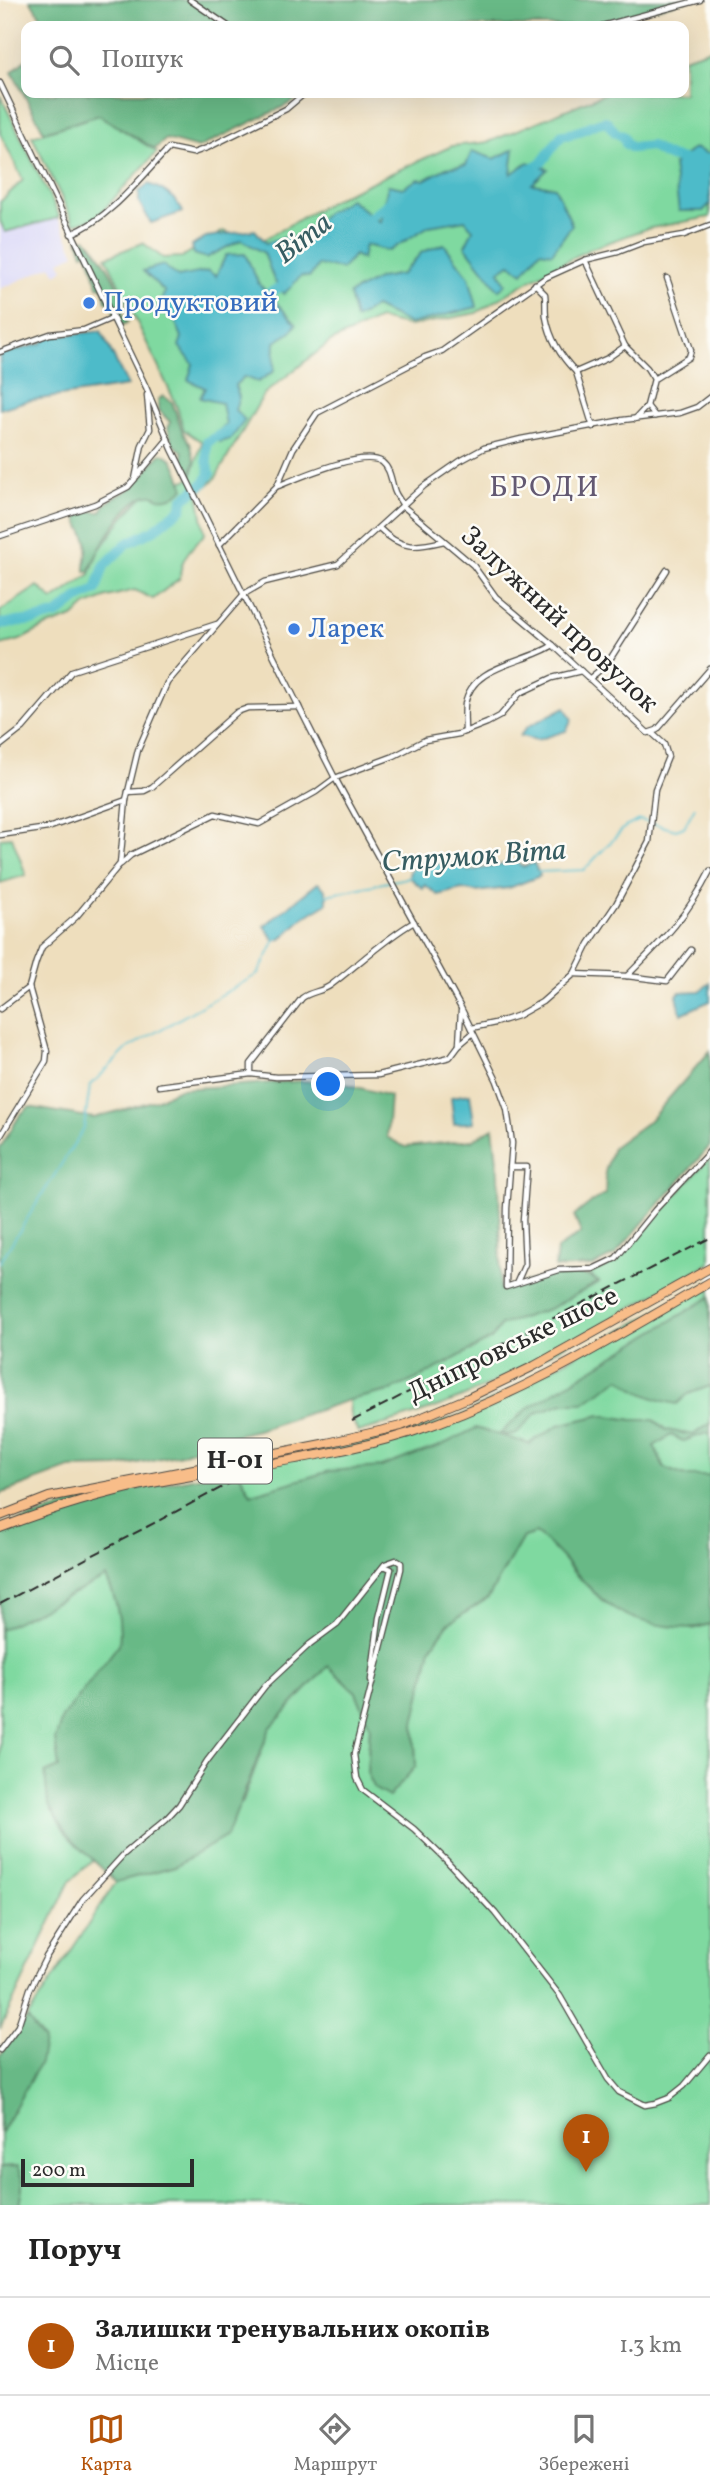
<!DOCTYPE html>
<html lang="uk">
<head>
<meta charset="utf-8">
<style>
	body { margin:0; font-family:Vollkorn,serif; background:#f6f6f6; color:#222 }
	.scale { position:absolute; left:21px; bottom:18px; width:173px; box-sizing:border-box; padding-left:7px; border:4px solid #2b2b2b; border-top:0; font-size:19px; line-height:24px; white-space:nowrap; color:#2b2b2b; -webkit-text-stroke:5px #fdfcf7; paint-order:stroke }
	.you { position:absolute; left:329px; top:1085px; width:24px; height:24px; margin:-18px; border:5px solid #fff; border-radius:50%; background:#1a73e8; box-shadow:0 0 0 10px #1a73e833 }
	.badge { display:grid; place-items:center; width:46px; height:46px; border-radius:50%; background:#b45309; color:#fff; font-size:23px; font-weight:700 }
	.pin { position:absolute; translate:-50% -58px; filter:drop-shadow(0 2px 4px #0008) }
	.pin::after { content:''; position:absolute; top:37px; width:24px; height:21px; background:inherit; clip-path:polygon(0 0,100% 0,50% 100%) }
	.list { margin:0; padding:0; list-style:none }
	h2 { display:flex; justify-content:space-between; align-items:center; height:91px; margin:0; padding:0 28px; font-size:30px }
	h2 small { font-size:23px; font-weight:400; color:#767676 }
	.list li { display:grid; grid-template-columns:46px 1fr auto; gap:21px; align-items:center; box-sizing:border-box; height:98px; padding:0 28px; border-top:2px solid #e0e0e0 }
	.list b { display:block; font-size:26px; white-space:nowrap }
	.list p { margin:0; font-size:23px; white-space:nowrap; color:#767676 }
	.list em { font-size:23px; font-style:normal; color:#767676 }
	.icon { flex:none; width:38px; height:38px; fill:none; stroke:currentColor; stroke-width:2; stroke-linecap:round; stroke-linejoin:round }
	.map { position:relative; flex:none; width:710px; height:2205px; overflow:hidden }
	.search { position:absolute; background:#fff; box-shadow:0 7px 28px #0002; left:21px; right:21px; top:21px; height:77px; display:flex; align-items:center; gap:18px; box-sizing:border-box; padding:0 24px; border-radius:14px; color:#767676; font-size:26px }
	.sheet { height:189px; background:#fff }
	nav { display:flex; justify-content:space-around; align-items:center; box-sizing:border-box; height:98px; border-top:2px solid #e0e0e0; background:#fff; font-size:19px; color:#767676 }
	nav a { display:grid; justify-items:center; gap:4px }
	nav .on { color:#b45309 }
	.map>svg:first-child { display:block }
	.built { fill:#d9d7f8 }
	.green { fill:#7fd9a0; stroke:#558266; stroke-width:2 }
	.forest { fill:#67b986; stroke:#497258; stroke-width:2 }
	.water { fill:#4ebbc9; stroke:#3c737a; stroke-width:2 }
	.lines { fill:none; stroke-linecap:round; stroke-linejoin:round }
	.stream { stroke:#4ebbc9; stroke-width:2 }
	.river { stroke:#4ebbc9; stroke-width:10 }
	.street-casing { stroke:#484641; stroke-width:7 }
	.primary-casing { stroke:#484641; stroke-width:10 }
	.street { stroke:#fff; stroke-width:4.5 }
	.primary { stroke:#f8bd89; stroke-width:8 }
	.rail { stroke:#2b2b2b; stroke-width:2; stroke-dasharray:10 5; stroke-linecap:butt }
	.shop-dot { fill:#3f7fe0; stroke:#fdfcf7; stroke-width:2.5 }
	.labels { text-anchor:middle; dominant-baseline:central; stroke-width:5; stroke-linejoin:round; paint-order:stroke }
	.shield { fill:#fdfcf7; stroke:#6a6a68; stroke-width:2 }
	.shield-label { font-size:26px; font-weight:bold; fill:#2b2b2b }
	.shop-label { font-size:28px; fill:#366cbe; stroke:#fdfcf7; text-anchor:start }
	.street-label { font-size:28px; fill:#2b2b2b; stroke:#fdfcf7 }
	.water-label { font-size:30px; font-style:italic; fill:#375d62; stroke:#fdfcf7 }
	.neighbourhood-label { font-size:30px; letter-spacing:2px; fill:#635972; stroke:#fdfcf7 }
</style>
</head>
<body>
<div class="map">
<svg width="710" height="2205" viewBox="0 0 710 2205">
	<rect width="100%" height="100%" fill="#fdfcf7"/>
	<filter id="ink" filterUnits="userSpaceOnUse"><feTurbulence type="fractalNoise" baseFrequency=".0143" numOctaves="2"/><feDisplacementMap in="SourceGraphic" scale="14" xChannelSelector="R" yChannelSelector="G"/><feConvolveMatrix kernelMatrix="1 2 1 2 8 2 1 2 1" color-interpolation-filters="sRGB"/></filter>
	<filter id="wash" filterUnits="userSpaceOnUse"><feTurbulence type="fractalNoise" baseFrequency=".00686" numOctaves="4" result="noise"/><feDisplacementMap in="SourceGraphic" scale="28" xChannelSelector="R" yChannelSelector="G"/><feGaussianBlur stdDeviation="1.57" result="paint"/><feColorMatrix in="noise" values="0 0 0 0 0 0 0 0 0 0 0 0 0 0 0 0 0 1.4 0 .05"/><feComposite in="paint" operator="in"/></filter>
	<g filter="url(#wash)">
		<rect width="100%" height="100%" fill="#eedebd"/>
		<polygon class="built" points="58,218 75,254 60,261 64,269 56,274 51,266 0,289 0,221 6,232"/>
		<g class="green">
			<path d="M710,49V217L646,229L590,249L532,279L476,313L410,326L379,319L330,342L264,394L215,479L198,493L205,534C191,548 180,558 180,578L153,599L135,590L107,597L87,605L73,617L45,627L20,640L0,645V611L38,586L53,600L90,574L98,552L123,518L161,476L181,482L191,478L202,442L184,430L176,404L106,257L143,243L163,258L182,257L223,231L257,243L343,195L452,146L489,142L606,93H684V58Z"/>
			<polygon points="0,95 59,215 58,218 5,232 0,221 0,202 23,180 0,133"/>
			<polygon points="99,115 157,152 96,218 74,224 32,136"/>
			<polygon points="12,837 26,875 0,883 0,838"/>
			<path d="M710,1157V1263C630,1307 553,1356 469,1394C433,1410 395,1421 358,1432L350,1415L349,1400L389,1391L491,1339L501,1325L551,1308L599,1282L589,1274L617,1261Z"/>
			<polygon points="710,1283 710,1297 527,1409 500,1434 516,1433 536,1413 563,1403 583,1403 620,1378 688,1394 710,1386 710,1423 693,1435 666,1430 654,1420 632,1420 601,1415 559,1425 529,1444 70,1881 0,2029 0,1624 259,1492 251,1494 237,1469 411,1432 468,1413"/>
			<polygon points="707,1433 710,1435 710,1476 685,1476 664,1468 654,1446 671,1435 683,1441"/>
			<polygon points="536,1533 554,1547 574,1573 604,1602 694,1629 710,1624 710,2205 19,2205 23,2181 16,2167 0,2168 0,2134 44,2041 27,2018 116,1882 175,1866 243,1801 270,1728 328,1666 356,1692 370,1726 367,1773 416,1766 414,1723 431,1648 449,1623 488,1598 523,1537"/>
		</g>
		<g class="forest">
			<polygon points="30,0 687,0 591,26 47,26"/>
			<polygon points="26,59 26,93 304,93 293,102 198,148 166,139 155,149 99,115 44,132 12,72"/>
			<path d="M85,238C103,254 119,287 127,310H124L122,314L128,322L121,326L119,321L121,318L115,316L111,303L106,302L103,287L98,286C93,275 94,262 86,252L83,254L78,239L81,242Z"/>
			<polygon points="163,396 172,402 183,433 190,443 195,461 191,474 188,475 183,462 183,452 173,444 168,429 170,422 158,409 158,400"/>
			<path d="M162,453C177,458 180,476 184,489C176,495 169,500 159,498C154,496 154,494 149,495C127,497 96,553 89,572L85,571C84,561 89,553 87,542C85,532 76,524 78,514L85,511L101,512C105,499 121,496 131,488C144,478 150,463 162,453Z"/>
			<polygon points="710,1051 710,1146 615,1255 593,1266 555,1268 557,1249 581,1233 574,1216 590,1203 606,1194 605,1172 613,1147 650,1120"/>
			<path d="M300,1081L342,1083L390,1096L387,1137L405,1147L472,1140L493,1128C501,1182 501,1236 500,1290C530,1282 572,1262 599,1282L551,1308L501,1325L491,1339L421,1377L389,1391L349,1400L257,1430L218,1439L181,1454L118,1467L70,1468L0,1494V1148L20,1115L29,1107L94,1118L156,1100L179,1089Z"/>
			<path d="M710,1297V1386L688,1394L677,1404C656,1400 636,1393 620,1378L583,1403H563L536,1413L516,1434L500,1435L529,1444L559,1425L601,1415L632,1420H654L666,1430L693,1435L710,1423V1435L707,1433L683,1441L671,1435L654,1446L664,1468L685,1476H710V1624C694,1629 683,1628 667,1626C595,1618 584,1571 536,1533L523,1537L488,1598L449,1623L431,1648L414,1723L416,1766L389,1797L375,1789L367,1773L370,1727L356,1692L328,1666L270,1728L227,1836L175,1866L116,1882L67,1835L48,1804L45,1773L59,1767L55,1740L62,1718L119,1644C122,1621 116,1598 106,1577L0,1630V1528L90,1498L237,1469L251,1494L330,1471L381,1467L442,1445L476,1428L499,1435L527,1409Z"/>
			<polygon points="27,2018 44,2041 40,2063 0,2134 0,2056"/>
			<polygon points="17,2167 23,2181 19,2205 0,2205 0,2168"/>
		</g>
		<g class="water">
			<polygon points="694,148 710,155 710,204 703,211 679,211 673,165"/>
			<polygon points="514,149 511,174 528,162 548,169 532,184 555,187 572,225 552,253 540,251 523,273 510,264 499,271 506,284 499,290 465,246 473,230 465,220 429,226 389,251 365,245 362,259 354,255 342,269 318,265 310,277 301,276 284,294 274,280 264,253 241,240 206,258 194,254 192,246 206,237 255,230 266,243 281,238 304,236 325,214 350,199 380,222 388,185 403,188 418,179 424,180 446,168 466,165 472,151 494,159"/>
			<path d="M148,184C164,189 176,198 183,212L151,223L139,202V192Z"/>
			<polygon points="444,244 469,277 477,307 410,324 375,307 355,319 349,294 380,278 402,274 422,252"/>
			<polygon points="245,254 259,284 296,324 290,333 275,342 274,371 258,382 244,377 235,385 239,397 235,410 245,420 231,439 220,442 215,434 226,425 222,403 200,398 205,388 188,380 193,364 179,346 182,337 173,316 155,312 165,292 143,271 163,265 178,277 208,271 216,276 226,255"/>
			<polygon points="101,331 128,386 26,401 0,409 0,355 42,343 47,337"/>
			<polygon points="565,707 572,720 566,731 537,740 520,736 527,727"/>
			<polygon points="516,862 523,867 534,863 540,876 509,888 476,892 462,889 438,895 425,885 423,889 409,877 410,870 420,863 450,864 469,871"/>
			<path d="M318,883C326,888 327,894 327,903L303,918L281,939L275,941L264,926Z"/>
			<polygon points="710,983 710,1001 681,1014 677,995 680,992 700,991"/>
			<polygon points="470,1094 474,1122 454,1124 451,1097"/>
		</g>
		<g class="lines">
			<g class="stream">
				<polyline points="538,872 584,870 625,827 640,820 676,830 684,827 695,807"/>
				<polyline points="327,895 411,877"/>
				<polyline points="0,1262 84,1128 90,1086 128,1048 258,974 276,939"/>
			</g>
			<g class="river">
				<path d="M527,174L530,169L542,162L562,135C578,136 590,123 606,121L616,133L623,136L626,144L632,148L651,146C670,161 687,162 710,159"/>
				<polyline points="362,224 394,199"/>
				<polyline points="260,301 261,298 289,282"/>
				<polyline points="0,624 35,620 58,614 77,599 96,590 104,566 126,544 154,530 182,508 183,499 203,484 210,474 207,460 207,442 227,431"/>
			</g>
		</g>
	</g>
	<g filter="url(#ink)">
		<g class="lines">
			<g class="street-casing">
				<g id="street">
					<polyline points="190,0 228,26"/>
					<polyline points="602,26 700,0"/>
					<polyline points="0,83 146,387 172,449 299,707 335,778 461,1008 497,1081 507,1109 512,1143 507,1208 506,1287 559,1270 593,1269 616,1258 655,1210 710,1151"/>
					<path d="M71,234C111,218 140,178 169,148L193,153L207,148L286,109L305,93"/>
					<polyline points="585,260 625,346"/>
					<path d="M535,284L545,294C546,302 545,310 546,317C550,339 561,357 576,372"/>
					<polyline points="0,352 50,334 84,330 112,318"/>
					<polyline points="654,379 689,357 691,350 667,278"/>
					<polyline points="635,419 647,406 655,416"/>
					<polyline points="593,427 576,372 608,358 625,346 647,368 654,379 647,406"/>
					<polyline points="137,476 168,439"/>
					<path d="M278,486C298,478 363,449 382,462C391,469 391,482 395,492C397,497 401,501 403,506L473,565L496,597L553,645L648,733L657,730L710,669"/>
					<path d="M379,528C401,550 415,548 444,541"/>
					<polyline points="0,536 95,504 128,487 135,479 142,445 150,429 147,395"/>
					<polyline points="219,545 277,486 293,449 317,413 425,357 442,351 545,278 585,260 618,252 644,242 684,235 710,225"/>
					<polyline points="589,679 607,664 667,570"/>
					<path d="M465,732C465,723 464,713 465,704C472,664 525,664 553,645"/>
					<polyline points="0,746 23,728 72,671 217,624"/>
					<polyline points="128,792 144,791 152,787 237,712 248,708 299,707"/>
					<polyline points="0,835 48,828 126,800"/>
					<polyline points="121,864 131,855 215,814 259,824 316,792 335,778 394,756 425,740 459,734 487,723 500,716 520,693 552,678 581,671"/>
					<path d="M414,922C383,940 359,964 331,985C322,992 311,991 302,998L251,1064V1074L276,1077L378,1075L450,1057L459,1045L473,1033"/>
					<polyline points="574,974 627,976 667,981 691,950"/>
					<path d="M627,976C663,940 687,917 710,871"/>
					<polyline points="0,1009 29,987"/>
					<polyline points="471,1028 495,1023 517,1016 542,1002 574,974 589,944 616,904 649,842 655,789 668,757 664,744 652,733"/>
					<polyline points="459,1044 461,1011"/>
					<polyline points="159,1086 251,1074"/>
					<polyline points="0,1137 46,1061 47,1051 29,987 36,962 42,947 76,917 120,864 126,800 138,750 167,683 244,594 265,582 338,564 424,486 460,461 484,448 521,439 623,420 680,413 697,407 710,397"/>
					<polyline points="510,1167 527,1167 523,1220 525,1264 517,1282"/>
					<polyline points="371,1680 379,1618 391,1569 384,1566"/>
					<polyline points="0,2050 18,2026 30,1989 46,1957 83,1899 124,1854 166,1819 179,1805 207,1761 265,1686 310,1644 337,1624 385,1564 396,1560 401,1563 401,1569 354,1754 357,1778 363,1790 414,1829 446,1860 495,1913 560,1996 608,2079 619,2092 645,2105 656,2103 669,2098 684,2086 710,2055"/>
				</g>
			</g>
			<g class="primary-casing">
				<g id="primary">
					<polyline points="0,1516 49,1497 327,1443 401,1426 468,1398 534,1366 710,1268"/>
					<path d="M0,1528C48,1510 97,1494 147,1484C235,1467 326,1459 412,1432C519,1397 614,1338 710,1282"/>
				</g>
			</g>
			<use href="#street" class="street"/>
			<use href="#primary" class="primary"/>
			<g class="rail">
				<polyline points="352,1421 710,1238"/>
				<polyline points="0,1604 236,1480"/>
			</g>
		</g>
	</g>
	<g class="shop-dot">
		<circle cx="89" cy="303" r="7"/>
		<circle cx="294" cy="629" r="7"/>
	</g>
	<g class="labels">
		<rect class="shield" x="198" y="1438.5" width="74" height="45" rx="5"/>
		<g class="shield-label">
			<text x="235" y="1461">Н-01</text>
		</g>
		<g class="shop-label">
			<text x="103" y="303">Продуктовий</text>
			<text x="308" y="629">Ларек</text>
		</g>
		<g class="street-label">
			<text transform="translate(559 620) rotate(43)">Залужний провулок</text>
			<text transform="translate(513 1345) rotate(-26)">Дніпровське шосе</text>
		</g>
		<g class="water-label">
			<text transform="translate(304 239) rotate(-38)">Віта</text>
			<text transform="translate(474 857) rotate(-4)">Струмок Віта</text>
		</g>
		<g class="neighbourhood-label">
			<text x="545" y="488">БРОДИ</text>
		</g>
	</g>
</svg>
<div class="scale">200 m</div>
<div class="you"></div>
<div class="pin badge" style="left:586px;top:2172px">1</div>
<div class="search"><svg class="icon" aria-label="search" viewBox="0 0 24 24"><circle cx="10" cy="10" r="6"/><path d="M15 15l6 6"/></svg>Пошук</div>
</div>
<section class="sheet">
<h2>Поруч<small></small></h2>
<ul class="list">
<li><span class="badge">1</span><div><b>Залишки тренувальних окопів</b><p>Місце</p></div><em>1.3 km</em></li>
</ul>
</section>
<nav>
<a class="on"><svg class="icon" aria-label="map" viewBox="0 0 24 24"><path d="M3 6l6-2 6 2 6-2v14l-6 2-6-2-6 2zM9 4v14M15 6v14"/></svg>Карта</a>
<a><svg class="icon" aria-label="directions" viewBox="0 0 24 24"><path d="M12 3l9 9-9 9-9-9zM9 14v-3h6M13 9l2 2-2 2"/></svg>Маршрут</a>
<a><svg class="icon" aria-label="saved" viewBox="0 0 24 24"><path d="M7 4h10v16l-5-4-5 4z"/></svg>Збережені</a>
</nav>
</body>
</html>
